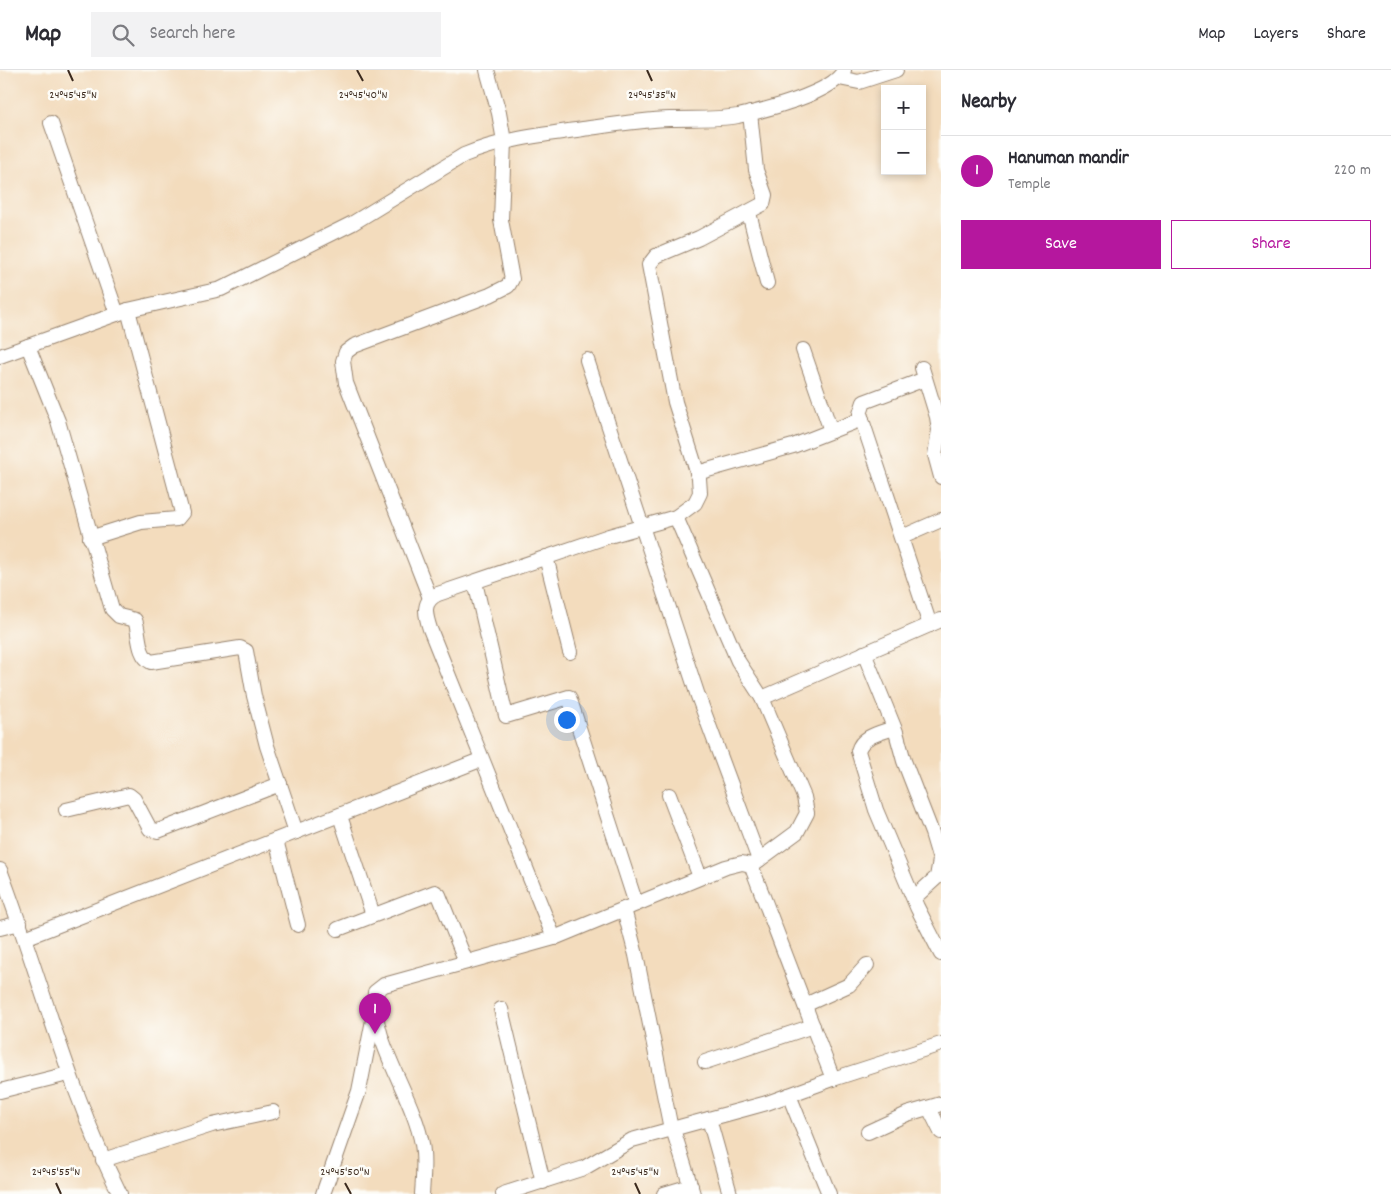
<!DOCTYPE html>
<html lang="en">
<head>
<meta charset="utf-8">
<style>
	body { margin:0; font-family:Dekko,sans-serif; background:#f2f2f3; color:#2b2b33 }
	.controls { position:absolute; right:15px; top:15px; display:grid; overflow:hidden; border-radius:0px; box-shadow:0 2px 8px #0003 }
	.controls button { width:45px; height:45px; display:grid; place-items:center; padding:0; border:0; border-bottom:1px solid #e1e1e2; background:#fff; color:#2b2b33; font:25px sans-serif }
	.you { position:absolute; left:566px; top:649px; width:18px; height:18px; margin:-12px; border:4px solid #fff; border-radius:50%; background:#1a73e8; box-shadow:0 0 0 8px #1a73e833 }
	.badge { display:grid; place-items:center; width:32px; height:32px; border-radius:50%; background:#b5179e; color:#fff; font-size:16px; font-weight:700 }
	.pin { position:absolute; translate:-50% -41px; filter:drop-shadow(0 1px 2px #0008) }
	.pin::after { content:''; position:absolute; top:26px; width:18px; height:15px; background:inherit; clip-path:polygon(0 0,100% 0,50% 100%) }
	.list { margin:0; padding:0; list-style:none }
	h2 { display:flex; justify-content:space-between; align-items:center; height:65px; margin:0; padding:0 20px; font-size:21px }
	h2 small { font-size:16px; font-weight:400; color:#7c7c81 }
	.list li { display:grid; grid-template-columns:32px 1fr auto; gap:15px; align-items:center; box-sizing:border-box; height:70px; padding:0 20px; border-top:1px solid #e1e1e2 }
	.list b { display:block; font-size:19px; white-space:nowrap }
	.list p { margin:0; font-size:16px; white-space:nowrap; color:#7c7c81 }
	.list em { font-size:16px; font-style:normal; color:#7c7c81 }
	.actions { display:flex; gap:10px; padding:15px 20px }
	.actions a { flex:1; padding:11px 0; border:1px solid #b5179e; border-radius:0px; text-align:center; font-size:18px; color:#b5179e }
	.actions .main { background:#b5179e; color:#fff }
	.icon { flex:none; width:28px; height:28px; fill:none; stroke:currentColor; stroke-width:2; stroke-linecap:round; stroke-linejoin:round }
	.map { position:relative; flex:none; width:941px; height:1124px; overflow:hidden }
	header { display:flex; align-items:center; gap:30px; box-sizing:border-box; height:70px; padding:0 25px; background:#fff; border-bottom:1px solid #e1e1e2 }
	header strong { font-size:24px }
	nav { display:flex; gap:28px; margin-inline-start:auto; font-size:18px }
	.search { width:350px; height:45px; background:#f2f2f3; display:flex; align-items:center; gap:12px; box-sizing:border-box; padding:0 18px; border-radius:0px; color:#7c7c81; font-size:19px }
	main { display:flex }
	aside { flex:1; background:#fff }
	.map>svg:first-child { display:block }
	.lines { fill:none; stroke-linecap:round; stroke-linejoin:round }
	.minor-casing { stroke:#97836e; stroke-width:16 }
	.minor { stroke:#fff; stroke-width:14 }
	.ticks { fill:none; stroke:#3b2a1e; stroke-width:2 }
	.ticks-label { font-size:12px; text-anchor:middle; fill:#3b2a1e; stroke:#fdfcf7; stroke-width:5; stroke-linejoin:round; paint-order:stroke }
</style>
</head>
<body>
<header>
<strong>Map</strong>
<div class="search"><svg class="icon" aria-label="search" viewBox="0 0 24 24"><circle cx="10" cy="10" r="6"/><path d="M15 15l6 6"/></svg>Search here</div>
<nav><a>Map</a><a>Layers</a><a>Share</a></nav>
</header>
<main>
<div class="map">
<svg width="941" height="1124" viewBox="0 0 941 1124">
	<rect width="100%" height="100%" fill="#fdfcf7"/>
	<filter id="ink" filterUnits="userSpaceOnUse"><feTurbulence type="fractalNoise" baseFrequency=".02" numOctaves="2"/><feDisplacementMap in="SourceGraphic" scale="10" xChannelSelector="R" yChannelSelector="G"/><feConvolveMatrix kernelMatrix="1 2 1 2 8 2 1 2 1" color-interpolation-filters="sRGB"/></filter>
	<filter id="wash" filterUnits="userSpaceOnUse"><feTurbulence type="fractalNoise" baseFrequency=".0096" numOctaves="4" result="noise"/><feDisplacementMap in="SourceGraphic" scale="20" xChannelSelector="R" yChannelSelector="G"/><feGaussianBlur stdDeviation="1.12" result="paint"/><feColorMatrix in="noise" values="0 0 0 0 0 0 0 0 0 0 0 0 0 0 0 0 0 1.4 0 .05"/><feComposite in="paint" operator="in"/></filter>
	<g filter="url(#wash)">
		<rect width="100%" height="100%" fill="#f3dcbd"/>
	</g>
	<g filter="url(#ink)">
		<g class="lines">
			<g class="minor-casing">
				<g id="minor">
					<polyline points="839,8 859,12 896,0"/>
					<polyline points="51,53 117,244"/>
					<polyline points="749,143 767,213"/>
					<path d="M28,276L58,351L112,539L119,546L135,550C140,563 137,585 151,592L240,578L246,581L254,626L267,676L296,762"/>
					<polyline points="803,280 831,361"/>
					<path d="M0,286L128,240L221,219L353,153L464,85C502,69 542,65 583,59C611,55 641,50 670,49C692,48 716,50 738,46C762,41 834,23 844,0"/>
					<polyline points="587,290 698,626 759,790"/>
					<polyline points="922,298 937,347 939,360 935,385 941,407"/>
					<polyline points="925,309 864,332 860,344 930,555"/>
					<polyline points="697,403 793,376 862,349"/>
					<polyline points="676,447 738,591 762,628 804,727 807,743 797,762 752,795"/>
					<polyline points="902,467 941,450"/>
					<polyline points="90,468 141,452 177,449 182,443 128,240"/>
					<polyline points="546,487 570,582"/>
					<polyline points="475,512 506,646 569,627 636,834"/>
					<polyline points="430,528 346,313 343,291 346,282 354,276 490,225 508,216 512,209 501,150 504,71 499,43 487,0"/>
					<polyline points="864,583 896,662 904,691 932,763 940,790 937,807 914,828"/>
					<polyline points="762,628 941,550"/>
					<path d="M894,658C880,663 862,666 858,681L876,740L917,837L941,884"/>
					<polyline points="669,725 700,807"/>
					<polyline points="66,740 129,725 134,729 150,759 158,761 280,714"/>
					<polyline points="340,746 373,845"/>
					<polyline points="276,770 298,855"/>
					<path d="M0,800C41,908 68,1020 120,1124"/>
					<polyline points="624,839 636,885 671,1059"/>
					<polyline points="0,858 20,853"/>
					<polyline points="338,859 435,822 439,825 466,892"/>
					<polyline points="25,868 480,690"/>
					<path d="M554,868L430,559C425,544 422,531 438,524L609,466L676,447L695,433L700,423L699,408L675,332L649,195L656,186L699,168L763,134L765,125L756,100L750,43"/>
					<polyline points="805,935 849,915 867,895"/>
					<polyline points="501,939 543,1112"/>
					<polyline points="705,992 813,956"/>
					<polyline points="0,1021 68,1004"/>
					<polyline points="789,1025 829,1124"/>
					<polyline points="929,1038 941,1062"/>
					<polyline points="709,1049 730,1124"/>
					<polyline points="673,1059 693,1124"/>
					<polyline points="868,1062 907,1044 941,1034"/>
					<polyline points="103,1090 212,1055 273,1042"/>
					<polyline points="323,1124 359,1021 374,945"/>
					<path d="M422,1124C423,1108 425,1091 422,1074C413,1025 370,970 375,922L384,915L554,868L726,797L742,793L751,795L833,1009L941,974"/>
					<polyline points="503,1124 584,1098 632,1070 767,1033 833,1009"/>
					<polyline points="664,1124 691,1116"/>
				</g>
			</g>
			<use href="#minor" class="minor"/>
		</g>
	</g>
	<path class="ticks" d="M68,0L73,11M357,0L363,11M647,0L652,11M56,1113L61,1124M345,1113L351,1124M635,1113L640,1124"/>
	<g class="ticks-label">
		<text x="73" y="28">24°45'45"N</text>
		<text x="363" y="28">24°45'40"N</text>
		<text x="652" y="28">24°45'35"N</text>
		<text x="56" y="1105">24°45'55"N</text>
		<text x="345" y="1105">24°45'50"N</text>
		<text x="635" y="1105">24°45'45"N</text>
	</g>
</svg>
<div class="controls">
<button>+</button>
<button>−</button>
</div>
<div class="you"></div>
<div class="pin badge" style="left:375px;top:964px">1</div>
</div>
<aside>
<h2>Nearby<small></small></h2>
<ul class="list">
<li><span class="badge">1</span><div><b>Hanuman mandir</b><p>Temple</p></div><em>220 m</em></li>
</ul>
<div class="actions"><a class="main">Save</a><a>Share</a></div>
</aside>
</main>
</body>
</html>
